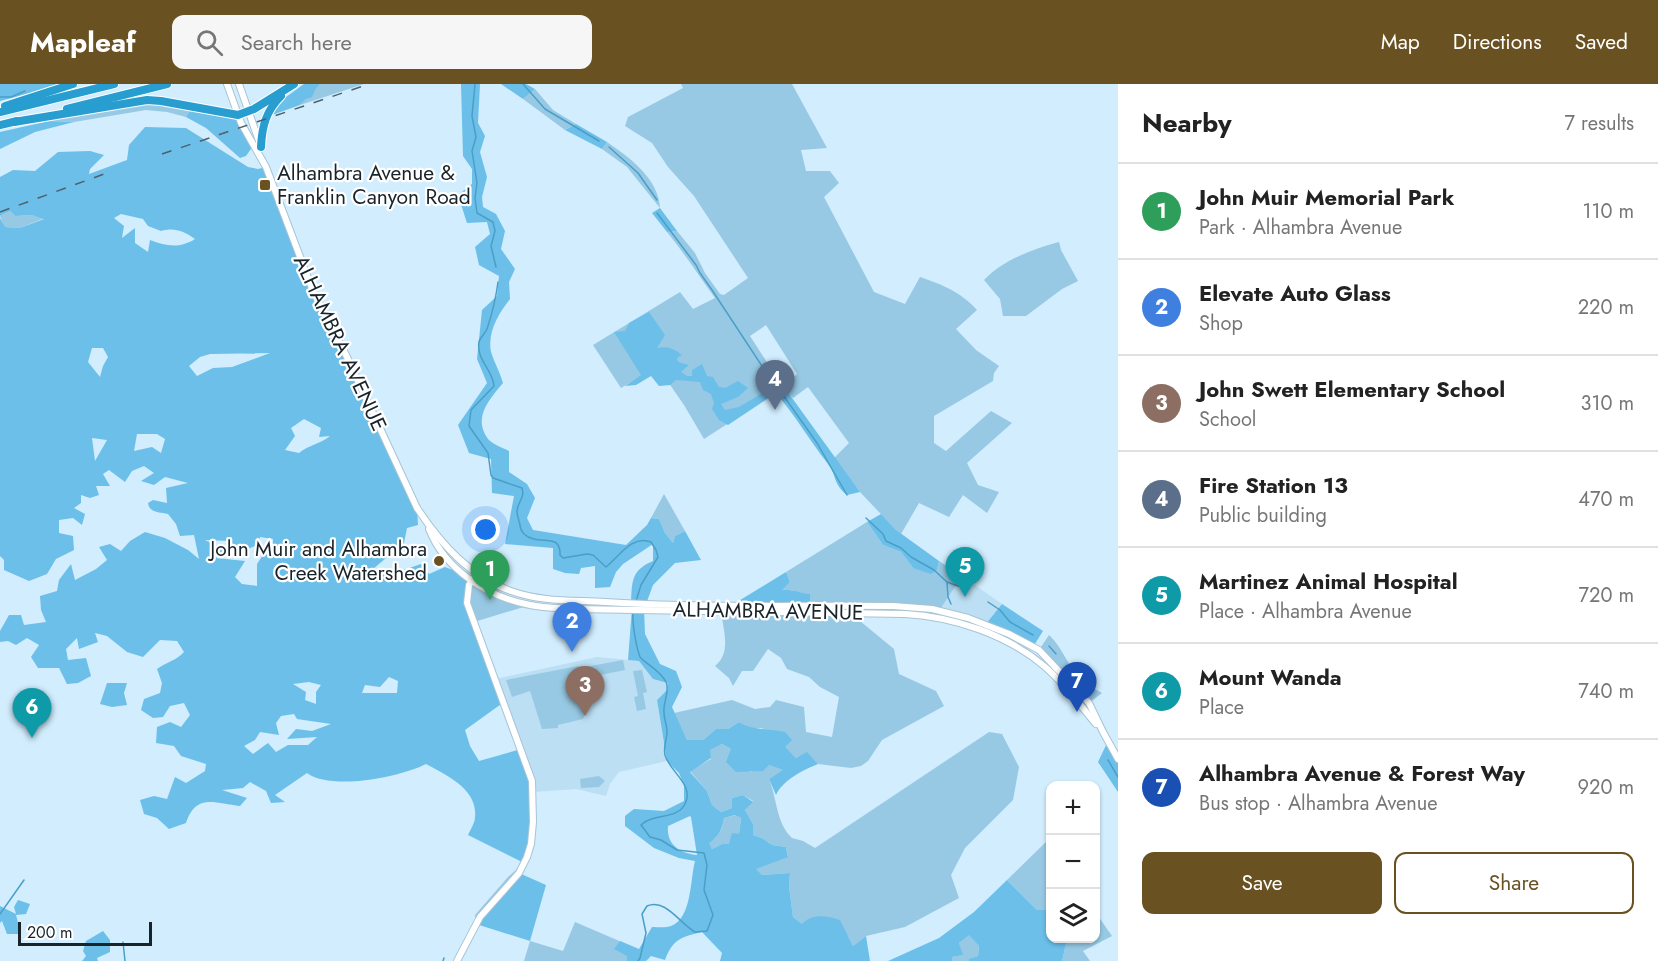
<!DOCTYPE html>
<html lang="en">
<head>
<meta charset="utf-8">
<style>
	body { margin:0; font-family:Jost,sans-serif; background:#f6f6f6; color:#222 }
	.controls { position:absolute; right:18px; bottom:18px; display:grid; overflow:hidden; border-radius:12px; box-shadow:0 2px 4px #0004 }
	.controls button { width:54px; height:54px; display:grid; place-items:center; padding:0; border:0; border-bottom:2px solid #e0e0e0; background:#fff; color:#222; font:30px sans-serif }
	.scale { position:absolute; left:18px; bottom:15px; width:134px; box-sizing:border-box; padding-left:6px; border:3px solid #19242a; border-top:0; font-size:16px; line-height:21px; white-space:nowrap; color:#19242a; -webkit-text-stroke:4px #fff; paint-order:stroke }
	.you { position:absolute; left:486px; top:446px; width:21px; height:21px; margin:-15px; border:4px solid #fff; border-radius:50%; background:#1a73e8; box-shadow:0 0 0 9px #1a73e833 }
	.badge { display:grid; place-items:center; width:39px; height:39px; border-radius:50%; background:#695122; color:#fff; font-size:20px; font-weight:700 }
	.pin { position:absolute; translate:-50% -50px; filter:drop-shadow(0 2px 3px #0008) }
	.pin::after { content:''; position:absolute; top:32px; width:21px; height:18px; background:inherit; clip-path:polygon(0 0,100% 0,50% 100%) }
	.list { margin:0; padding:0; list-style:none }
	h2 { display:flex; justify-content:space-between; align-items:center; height:78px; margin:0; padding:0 24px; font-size:26px }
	h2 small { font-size:20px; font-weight:400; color:#767676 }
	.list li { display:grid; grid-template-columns:39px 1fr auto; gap:18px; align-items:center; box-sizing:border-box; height:96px; padding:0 24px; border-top:2px solid #e0e0e0 }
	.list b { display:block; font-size:22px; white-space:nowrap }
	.list p { margin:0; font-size:20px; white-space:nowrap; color:#767676 }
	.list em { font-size:20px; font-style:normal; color:#767676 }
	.actions { display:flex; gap:12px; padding:18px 24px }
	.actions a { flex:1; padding:14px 0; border:2px solid #695122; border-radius:12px; text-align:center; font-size:21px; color:#695122 }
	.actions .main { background:#695122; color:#fff }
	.icon { flex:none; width:33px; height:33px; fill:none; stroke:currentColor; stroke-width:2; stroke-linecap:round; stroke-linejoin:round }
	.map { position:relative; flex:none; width:1118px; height:877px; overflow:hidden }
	header { display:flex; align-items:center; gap:36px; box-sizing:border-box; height:84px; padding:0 30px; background:#695122; color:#fff }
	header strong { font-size:28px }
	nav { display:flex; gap:33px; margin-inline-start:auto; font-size:21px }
	.search { width:420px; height:54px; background:#f6f6f6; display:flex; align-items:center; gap:15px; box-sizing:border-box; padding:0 21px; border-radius:12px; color:#767676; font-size:22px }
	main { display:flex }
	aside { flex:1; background:#fff }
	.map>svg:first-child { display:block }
	.built { fill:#bcdff4 }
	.green { fill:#97c9e4; fill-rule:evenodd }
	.forest { fill:#6bbfe9; fill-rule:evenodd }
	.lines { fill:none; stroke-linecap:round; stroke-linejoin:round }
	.stream { stroke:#4a9fc8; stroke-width:1.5 }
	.secondary-casing { stroke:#a8c4d4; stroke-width:8 }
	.motorway-casing { stroke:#fff; stroke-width:10 }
	.secondary { stroke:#fff; stroke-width:6 }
	.motorway { stroke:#289dd0; stroke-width:8 }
	.rail { stroke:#506069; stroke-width:1.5; stroke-dasharray:10 10; stroke-linecap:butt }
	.poi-dot { fill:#695122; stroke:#fff; stroke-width:2 }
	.labels { text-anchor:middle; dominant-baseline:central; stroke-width:4.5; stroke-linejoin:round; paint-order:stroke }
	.poi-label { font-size:21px; fill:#19242a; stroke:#fff; text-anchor:start }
	.street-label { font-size:21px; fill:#19242a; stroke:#fff }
</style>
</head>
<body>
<header>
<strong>Mapleaf</strong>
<div class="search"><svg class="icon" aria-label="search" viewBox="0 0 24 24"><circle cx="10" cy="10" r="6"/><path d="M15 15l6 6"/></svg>Search here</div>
<nav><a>Map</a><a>Directions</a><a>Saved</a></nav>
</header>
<main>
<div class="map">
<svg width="1118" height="877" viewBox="0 0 1118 877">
	<rect width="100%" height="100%" fill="#d1edfe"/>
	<g class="built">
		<polygon points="962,492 1002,520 985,541 939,527"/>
		<polygon points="597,573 639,577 653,595 668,598 668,605 657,616 667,677 619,688 610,700 606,712 576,705 534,708 495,595"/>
	</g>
	<g class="green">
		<polygon points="320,0 364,0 300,21"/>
		<path d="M681,0H792L827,64L801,66L806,87H830L839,99L824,113L874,208L905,220L920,193C943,201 961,208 977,226L956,245L976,266L999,282L994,289L993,297L934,332V359L946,367L991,327L1012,339L967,379L978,401L999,408L987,429L963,411L949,433L919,419L901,450L896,446L860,408L834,374L849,359L808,303L793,314L783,304L704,355L684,321L657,282L621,304L593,261L680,208L693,225L715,214C699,192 685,170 667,148L677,147L695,169L705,189L720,210L724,211L748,194L694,112L668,83L652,59L625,42L628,33L683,4ZM766,241L797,290L783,303L750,252Z"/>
		<polygon points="535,5 553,26 576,40 565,46 523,15"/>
		<polygon points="147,16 193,22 186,33 167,28 146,26 74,38 49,37 57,31"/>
		<path d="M607,58C629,73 659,95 660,124L627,83L602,65Z"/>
		<polygon points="10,127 15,132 32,131 45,134 20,144 4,143 0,132"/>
		<path d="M1059,158L1061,166L1078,197L1062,205L1026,232H1003L1000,215L984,196C1003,176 1033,165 1059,158Z"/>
		<polygon points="664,410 685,447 675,452 673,459 665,449 659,435 651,434"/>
		<path d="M867,438L883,461L901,468L913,484L937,486L939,477L962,492L939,527L932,525L810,521C801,509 796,505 781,506L790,498L786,488Z"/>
		<polygon points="472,497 502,512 530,521 474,538 467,509"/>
		<path d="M721,527L849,528L894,565L899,590L936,607L944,622L882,656L868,677L861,682L851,684L818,680L807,669L796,674L762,644H747L739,638L728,645H716L703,656H687L674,629L732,616L755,625L770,623L776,616L804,623L806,648L832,653L839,613L820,603L809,593L787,585L781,574L768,565L753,587H742L733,602L729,594L715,582C732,569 723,545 721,527Z"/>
		<path d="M1049,551C1064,565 1069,586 1085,599C1090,603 1097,606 1102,609L1089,619L1039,566Z"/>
		<polygon points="623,576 625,586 581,595 586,628 583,635 558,641 558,644 542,645 530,607 512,613 506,596 578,582 580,584"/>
		<polygon points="642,586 647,608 643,609 646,625 637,627 634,613 638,612 633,587"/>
		<path d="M989,648L1002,650L1019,683L1013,716L965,764L951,791L959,814L905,843L866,852L853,862L848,852L802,840L793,833L789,802L790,789L762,791L755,785L788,772L786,763L772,761L762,754L753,751V740L745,726L753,717L743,711L732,714V724L721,728L712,721L707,707L690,687L711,675L709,666L722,660L731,665L750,688L769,681L784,686L769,695C777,714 776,739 792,754L803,757L815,764Z"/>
		<polygon points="599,692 605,697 599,703 581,704 580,695"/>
		<path d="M736,731L741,734L739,750L730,760H722L712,765L708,759C719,752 722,747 724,734Z"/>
		<polygon points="1050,754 1050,826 1037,826 1007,796"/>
		<polygon points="524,779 476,840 475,831 508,793"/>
		<polygon points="1096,829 1112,852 1083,867 1090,877 1062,877 1067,855 1096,854"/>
		<polygon points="575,838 645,868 641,877 524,877 530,857 563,867"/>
		<polygon points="969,850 979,862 978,872 970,875 969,877 952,877 952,873 962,871 959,859"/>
	</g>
	<g class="forest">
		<polygon points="0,0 65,0 0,17"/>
		<polygon points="304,0 320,0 315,6 312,13 306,15 300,21 272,31 282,16"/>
		<path d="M461,0H480L478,39L485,52L480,68L487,93L482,113L483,123L496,130L505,147L501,165L515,185L509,198L510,215C499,229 487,248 491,268C494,278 500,288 503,299C490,315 472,333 488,355C492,360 503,364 509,367V388L527,400L535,414L527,434L533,446L626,461L647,441L651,434L659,435L665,449L673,459L675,452L685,447L701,476L675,479L653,501L646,520H631C632,498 631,486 653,477V460L623,480L616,488L610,503L595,504V482L581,484L579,490L565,489L553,485V464L505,460L514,412L492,409L491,375L469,369L458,341L487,299L477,275L482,226L497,212L499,192L479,181L475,163L490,150L487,138L467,139L458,111L472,100V85L463,72Z"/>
		<polygon points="501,0 526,0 535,5 523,15"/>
		<polygon points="193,22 238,31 253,62 246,72 240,74 206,44 186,33"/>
		<polygon points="49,37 74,38 35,48 0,65 0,48"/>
		<polygon points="576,40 607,58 602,65 565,46"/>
		<path d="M145,43L186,44L248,83L258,85L266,83L313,207L417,424L418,441L407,444L404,459L373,485L386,492L421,480L429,490L445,483L461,489L472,497L467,519L504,618L465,646L470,662L479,677L521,665L532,697L533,738L524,779L468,751C470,746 475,739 475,733C478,705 446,691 426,680C401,693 331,707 307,689L275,711L285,718L271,719L266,707L250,698L243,704L222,706L247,714L240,722C214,719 196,709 186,739L169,745L157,734L144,730L140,716L154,712L167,715L175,693L186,699L205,687L206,680L181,672L174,662L156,659L157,643L170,638L181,643L190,631L184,619L170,622L163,633L153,634L141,626L144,615L160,609L162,599L157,585C166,578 176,577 184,568L177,557L160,556L143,573L127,568L107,552L95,549L98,558L79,565L77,554L66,565L68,576L86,574L91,592L78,599L67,600L59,584H38L31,573L39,561L27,554L16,561L8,557L0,558V547L9,531H21L24,541L46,538L41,526L40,512L57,507L59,496L71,480L75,496L96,485L107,476L99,463L110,460L121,467L130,457L145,448L165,454L188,466L199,475L194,451L180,452L176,440L168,430C160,428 149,429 148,419L153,416L167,419L166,404L188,399L165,393L154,401L141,397L154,389L144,382L132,387L125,398L109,386L103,390L110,402H96L99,411L90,414L81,411V419L74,424L85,430L82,441L73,434L59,436V449L73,452L74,466L56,475L47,490L29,497L4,486V476L0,472V134L5,143L20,144L44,135L32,131L15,132L10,127L0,132V93L13,86L35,87L58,68L90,67L104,71L90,85L89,90L127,76L129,61ZM121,130L143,135L148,142L161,147C174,143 184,147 195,155C179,165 166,162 150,156L148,168L135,159V144L122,154L124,142L114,134ZM92,264H103L108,273L103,282L100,293L88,278ZM270,269L232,283L213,284L197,292L189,282L200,273L210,270ZM304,335L321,344L319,353L330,352C320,360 309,361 299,369L285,366L295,352L291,344ZM137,350H157L165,355L161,369L152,363L134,367ZM92,354L107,356L95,377ZM260,453L273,455V469L263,471L257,480V502L242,500L235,493L245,477L216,474L224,465L205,456L231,457L234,470L258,461ZM389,593L398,597L397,609H362L365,601L380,603ZM309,598L321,601L316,608V620L305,616L306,608L293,600ZM294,630L297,635L331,640L312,647L296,645L287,655L317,653L308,661H288L276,668L268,659L253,670L244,662L255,656L260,648L279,651L276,639L281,632Z"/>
		<polygon points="660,124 677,147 667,148 652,129"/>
		<path d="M649,228L665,251L657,264C667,262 673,264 682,271L677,274L678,278L689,281L681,288L687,292H692V286L702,280L707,292L713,293L719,303L725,304L738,297L748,304L738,313L721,320L725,326L739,323L769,305L765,293L774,289L860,408L847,411C833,400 837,392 828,380C810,357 795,331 776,309L728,341L719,336L712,325L714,319L711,310L703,306L700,298L676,296L670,301L659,302L651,292L636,301L625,302L641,291L614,248L625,247L629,239Z"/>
		<polygon points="881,430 896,446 939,477 937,486 931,490 913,484 901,468 883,461 867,438"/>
		<path d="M786,488L790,498L782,506C795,505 799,510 810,510V521H732Z"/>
		<polygon points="1002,520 1043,547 1033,563 985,541"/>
		<path d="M632,524L644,525L645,550L660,580L676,587L682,603L672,623L687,656H703L716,645H728L739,638C750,646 770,645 785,648L792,656L785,663L796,674L807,668L818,680C803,686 783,696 776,711L769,695L783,686L769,681L763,687L736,688L726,678L731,665L722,660L710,666L711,674L690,688L707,707L712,721L721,728L732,724V714L743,711L753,718L745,726L753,740V751L762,754L772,761L786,763L788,773L756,785L762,791L790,789L789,802L793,833L802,840C813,829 826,832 840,836L853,862L866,852L870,877H720L722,869L702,848C681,853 673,855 665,876L651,872L646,877H627V872L614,865L620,857L639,865L652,843C657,843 666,844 671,842C692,834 690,796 695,777L679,774L654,764L625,742V732L634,725L664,727L684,717V701L679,689L667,677L657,616L668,605V599L653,595L639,577L628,576ZM735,731L741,734L739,750L732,749L729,760H722L712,765L709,759C719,752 722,746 724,734ZM690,732L691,733L697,771C681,770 666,761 668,742Z"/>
		<polygon points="107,599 127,599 124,609 127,621 112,623 100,620"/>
		<polygon points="1108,657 1118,675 1118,708 1098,678"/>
		<polygon points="519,789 546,801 530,857 476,840"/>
		<polygon points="1007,796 1037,826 1050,826 1050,854 1067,855 1062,877 969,877 969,875 978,872 979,862 969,851 959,859 963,871 952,873 952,877 888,877 939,854 974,828"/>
		<polygon points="18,816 30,820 26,830 16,831 21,850 7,850 2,837 0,839 0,822 16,830 14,823"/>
		<polygon points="103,847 110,856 110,868 97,874 98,877 82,877 86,872 83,867 86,857"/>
	</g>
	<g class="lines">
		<g class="stream">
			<polyline points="475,0 472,32 476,53 472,67 477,99 475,114 477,129 493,138 495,147 491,162 496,183"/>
			<polyline points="523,0 545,25 599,57"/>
			<polyline points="0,13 11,13 25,7"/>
			<polyline points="609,63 638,89 657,116"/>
			<polyline points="657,129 696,181 700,189 712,206 775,302"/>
			<path d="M498,198C496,214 492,230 487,245C485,250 480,253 479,258C476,276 493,286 494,302L471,326L469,342L488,369L491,391L493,394L522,404C525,414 518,417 517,427C517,432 519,436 520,441C521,446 520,446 524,450C538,463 561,447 560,471L563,474L587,470L593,471L606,483C618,474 632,450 651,458L656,466L658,473L641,501L636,517"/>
			<polyline points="783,311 817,359 847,411"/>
			<polyline points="866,434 883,450 886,457 901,464 911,473 934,486 947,498 958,502"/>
			<polyline points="947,498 948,513 951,520"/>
			<polyline points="988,518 1000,526 1010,538 1033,551"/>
			<path d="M633,528C632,539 636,562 640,573C647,581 660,586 666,598C670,606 664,617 664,625C663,633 667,640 667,648C667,656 663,662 665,671C669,687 695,701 685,720C677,736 653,729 641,741L650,753L661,756L677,766L704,769L707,781L704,806L713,831L707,847L695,848C680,840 666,814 647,822L642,830L646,849L640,874L638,877"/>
			<polyline points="1049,562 1056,570"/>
			<polyline points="1108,676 1118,693"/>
			<polyline points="0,830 24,796"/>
			<polyline points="123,858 125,877"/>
			<polyline points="443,877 444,874"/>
		</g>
		<g class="secondary-casing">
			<g id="secondary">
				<path d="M227,0L241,39L266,83L313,207L346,271L417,424C441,460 470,493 511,507C541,518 574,516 605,518C701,524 797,521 893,522L932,525L968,534L1009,550L1039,566L1089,619L1103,648L1118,675"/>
				<polyline points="239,0 260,60"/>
				<path d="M429,445C445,486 488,513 530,521C544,524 559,524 573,525L905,530C954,533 1006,550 1044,582C1064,599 1080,621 1096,640"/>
				<polyline points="457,877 480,833 519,789 527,773 531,760 533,738 532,697 467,519 469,501 474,494"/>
			</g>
		</g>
		<g class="motorway-casing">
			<g id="motorway">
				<polyline points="5,22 73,0"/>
				<polyline points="67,25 167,0"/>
				<polyline points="0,28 114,0"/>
				<polyline points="14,38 147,16 161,17 238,31 254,25 294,0"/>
				<polyline points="0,41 17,37"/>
				<path d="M261,63C262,42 266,27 281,12"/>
			</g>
		</g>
		<use href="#secondary" class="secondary"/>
		<use href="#motorway" class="motorway"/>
		<g class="rail">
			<polyline points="162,70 369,0"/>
			<polyline points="0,128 104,90"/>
		</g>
	</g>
	<g class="poi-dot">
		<rect x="259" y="95" width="12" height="12" rx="3"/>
		<circle cx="439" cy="477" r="6"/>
	</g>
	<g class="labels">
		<g class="poi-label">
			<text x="277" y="89">Alhambra Avenue &amp;<tspan x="277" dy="24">Franklin Canyon Road</tspan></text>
			<text x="427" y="465" text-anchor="end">John Muir and Alhambra<tspan x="427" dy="24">Creek Watershed</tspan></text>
		</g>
		<g class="street-label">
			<text transform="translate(340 259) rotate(65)">ALHAMBRA AVENUE</text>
			<text transform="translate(768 527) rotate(1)">ALHAMBRA AVENUE</text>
		</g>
	</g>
</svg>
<div class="controls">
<button>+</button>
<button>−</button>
<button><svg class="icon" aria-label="layers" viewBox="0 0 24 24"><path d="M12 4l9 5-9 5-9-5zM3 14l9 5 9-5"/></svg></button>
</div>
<div class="scale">200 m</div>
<div class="you"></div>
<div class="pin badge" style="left:490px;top:516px;background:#2e9e5b">1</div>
<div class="pin badge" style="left:572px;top:568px;background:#3f7fe0">2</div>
<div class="pin badge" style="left:585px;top:632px;background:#8d6e63">3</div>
<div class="pin badge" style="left:775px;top:326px;background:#5c6f8a">4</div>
<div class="pin badge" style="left:965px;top:513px;background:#0f9aa8">5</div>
<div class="pin badge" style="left:32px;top:654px;background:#0f9aa8">6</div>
<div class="pin badge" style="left:1077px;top:628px;background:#1a4fb4">7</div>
</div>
<aside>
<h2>Nearby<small>7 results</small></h2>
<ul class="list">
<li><span class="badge" style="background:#2e9e5b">1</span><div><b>John Muir Memorial Park</b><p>Park · Alhambra Avenue</p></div><em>110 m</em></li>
<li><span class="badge" style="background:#3f7fe0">2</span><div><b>Elevate Auto Glass</b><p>Shop</p></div><em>220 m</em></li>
<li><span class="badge" style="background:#8d6e63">3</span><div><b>John Swett Elementary School</b><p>School</p></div><em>310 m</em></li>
<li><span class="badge" style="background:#5c6f8a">4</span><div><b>Fire Station 13</b><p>Public building</p></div><em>470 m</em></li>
<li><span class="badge" style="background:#0f9aa8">5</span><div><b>Martinez Animal Hospital</b><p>Place · Alhambra Avenue</p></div><em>720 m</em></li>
<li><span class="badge" style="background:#0f9aa8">6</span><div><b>Mount Wanda</b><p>Place</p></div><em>740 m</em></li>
<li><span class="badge" style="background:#1a4fb4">7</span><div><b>Alhambra Avenue &amp; Forest Way</b><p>Bus stop · Alhambra Avenue</p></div><em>920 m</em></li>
</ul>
<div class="actions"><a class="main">Save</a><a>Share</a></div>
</aside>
</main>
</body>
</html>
